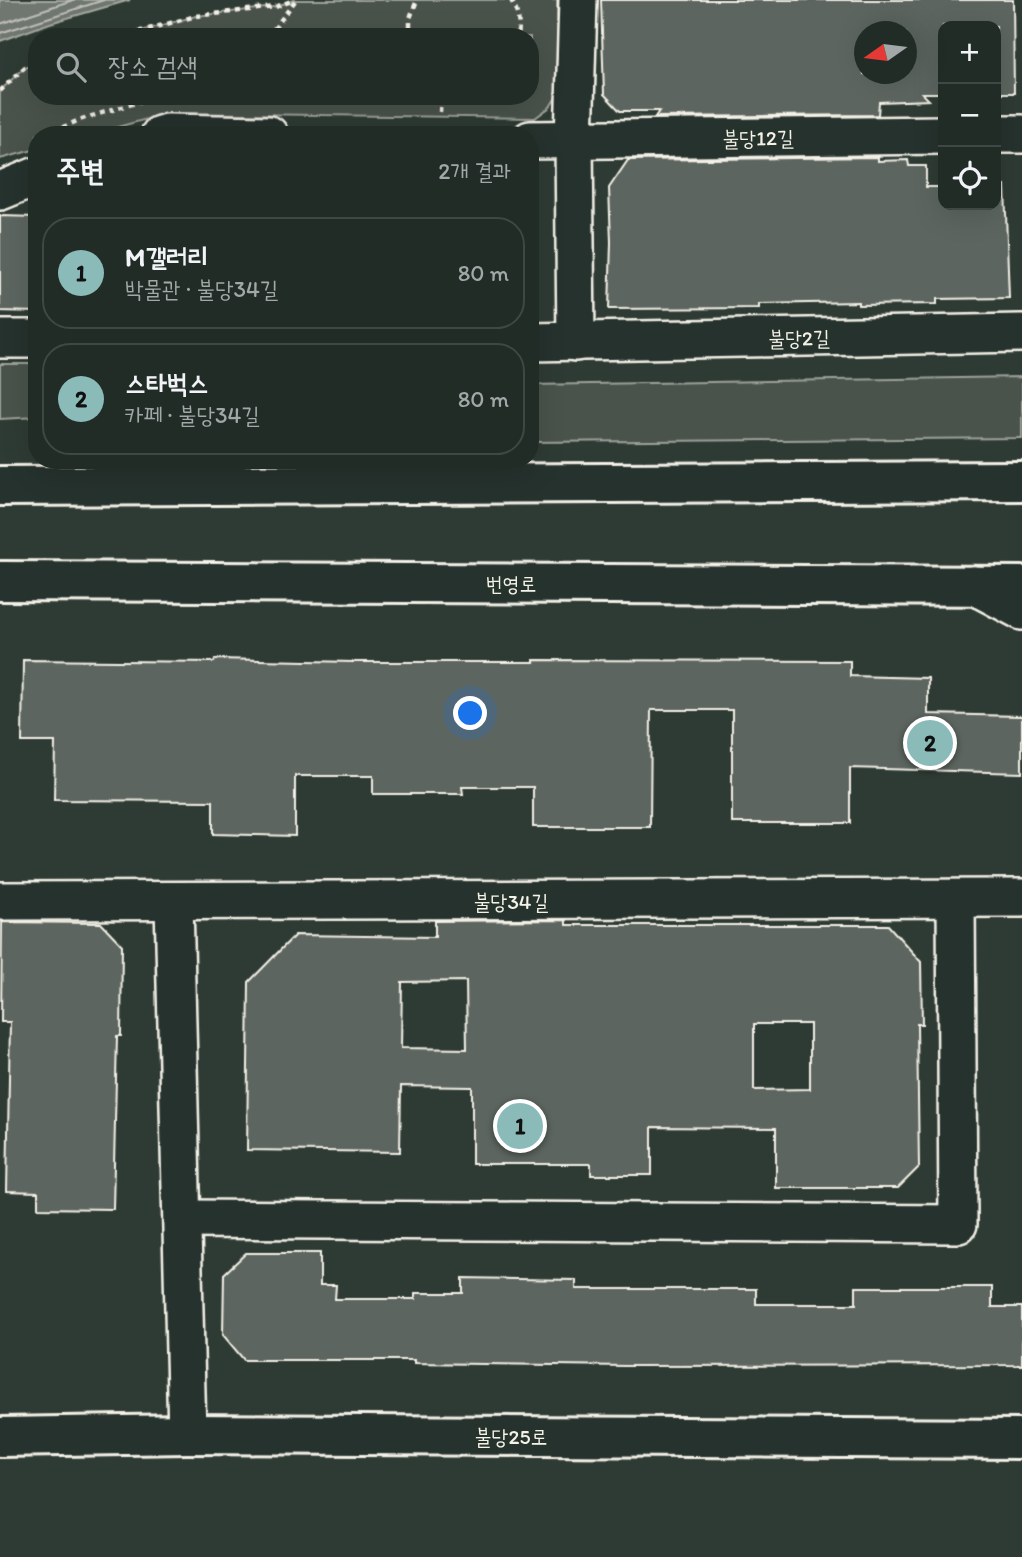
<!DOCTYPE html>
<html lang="ko">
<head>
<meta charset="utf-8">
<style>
	body { margin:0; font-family:Itim,"Poor Story",sans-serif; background:#2a342f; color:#f1f3f6 }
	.controls { position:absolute; right:21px; top:21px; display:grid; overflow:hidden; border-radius:14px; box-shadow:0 7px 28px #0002 }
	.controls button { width:63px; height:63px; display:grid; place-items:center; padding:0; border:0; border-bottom:2px solid #3f4844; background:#222c27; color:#f1f3f6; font:35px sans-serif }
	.compass { position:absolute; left:854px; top:21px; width:63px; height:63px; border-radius:50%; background:#222c27; box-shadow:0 7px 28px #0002; rotate:256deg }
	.you { position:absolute; left:471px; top:714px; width:24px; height:24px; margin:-18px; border:5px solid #fff; border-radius:50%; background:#1a73e8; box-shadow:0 0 0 10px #1a73e833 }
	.badge { display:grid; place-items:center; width:46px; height:46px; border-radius:50%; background:#8bbbb9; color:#111; font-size:23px; font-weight:700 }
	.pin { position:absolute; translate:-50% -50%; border:4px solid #fff; box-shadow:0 2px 7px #0006 }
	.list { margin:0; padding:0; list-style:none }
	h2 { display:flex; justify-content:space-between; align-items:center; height:91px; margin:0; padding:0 28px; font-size:30px }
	h2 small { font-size:23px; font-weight:400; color:#a2a7a7 }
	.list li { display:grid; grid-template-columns:46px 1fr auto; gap:21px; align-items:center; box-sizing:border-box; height:112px; margin:0 14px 14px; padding:0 14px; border:2px solid #3f4844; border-radius:28px }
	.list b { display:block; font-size:26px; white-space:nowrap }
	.list p { margin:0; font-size:23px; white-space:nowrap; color:#a2a7a7 }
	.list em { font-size:23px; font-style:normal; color:#a2a7a7 }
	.icon { flex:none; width:38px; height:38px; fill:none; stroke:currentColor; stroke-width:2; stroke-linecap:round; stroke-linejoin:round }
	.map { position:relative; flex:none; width:1022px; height:1557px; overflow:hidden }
	.search { position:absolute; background:#222c27; box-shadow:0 7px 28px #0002; left:28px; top:28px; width:511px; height:77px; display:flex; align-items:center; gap:18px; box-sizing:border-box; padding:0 24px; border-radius:28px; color:#a2a7a7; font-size:26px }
	.panel { position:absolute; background:#222c27; box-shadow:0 7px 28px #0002; left:28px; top:126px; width:511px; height:343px; border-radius:28px }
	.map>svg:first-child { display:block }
	.green { fill:#48524c; stroke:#9ea29a; stroke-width:2 }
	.water { fill:#6f7770; stroke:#a4a8a0; stroke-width:2 }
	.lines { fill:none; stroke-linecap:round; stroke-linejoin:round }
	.shore { stroke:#bfc0b8; stroke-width:2 }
	.building { fill:#5c655e; stroke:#f4f1e8; stroke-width:2; fill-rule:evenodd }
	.street-casing { stroke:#f4f1e8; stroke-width:42 }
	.secondary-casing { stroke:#f4f1e8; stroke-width:44 }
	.path { stroke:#f4f1e8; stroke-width:4.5; stroke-dasharray:5 5; stroke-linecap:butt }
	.street { stroke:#26332d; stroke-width:37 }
	.secondary { stroke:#26332d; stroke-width:38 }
	.labels { text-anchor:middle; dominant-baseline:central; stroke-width:7; stroke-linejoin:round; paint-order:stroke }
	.street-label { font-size:21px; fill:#f4f1e8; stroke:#26332d }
</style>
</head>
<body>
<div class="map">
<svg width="1022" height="1557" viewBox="0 0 1022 1557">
	<rect width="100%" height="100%" fill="#2e3b34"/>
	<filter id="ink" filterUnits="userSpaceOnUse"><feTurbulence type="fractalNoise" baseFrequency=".0143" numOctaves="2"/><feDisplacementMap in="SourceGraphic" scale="14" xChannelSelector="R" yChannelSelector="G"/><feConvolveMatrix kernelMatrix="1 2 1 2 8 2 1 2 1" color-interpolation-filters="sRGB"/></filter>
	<g filter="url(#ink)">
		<g class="green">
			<polygon points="294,0 557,0 559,92 550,107 535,118 169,113 88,135 37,135 37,149 0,159 0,91 25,67 37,63 37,96 530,96 530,37 119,37 196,16 274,7"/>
			<polygon points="0,364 37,364 37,417 0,419"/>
			<polygon points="1022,377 1022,438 530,442 530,385"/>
		</g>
		<polygon class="water" points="0,0 130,0 50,23 0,41"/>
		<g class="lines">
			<g class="shore">
				<polyline points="0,24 73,0"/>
				<polyline points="0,33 104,0"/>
			</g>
		</g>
		<g class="building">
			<path d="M601,0H1013L1014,93H996V26H943V93H922L929,100L879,102L878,115L655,117L659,111H620L604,94ZM864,32H906V74H864Z"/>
			<polygon points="878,157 878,161 908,160 909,166 926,166 926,187 943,187 943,205 996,205 996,186 1005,186 1009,298 937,299 937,304 858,305 858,302 759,304 759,308 609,309 611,242 609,188 628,160"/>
			<polygon points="0,216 37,217 37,312 0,311"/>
			<polygon points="215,659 353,662 534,662 534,660 850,661 850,676 928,678 928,714 1022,716 1022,773 850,768 850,823 732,823 732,710 651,710 650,827 533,827 533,787 462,787 463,794 373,794 373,776 295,776 295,836 213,834 213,801 54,800 55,742 22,742 23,660 214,662"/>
			<path d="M566,920V925H888L921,962L922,1024H917L919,1167L898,1188H776V1128L652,1127V1175H591V1164H472V1087L401,1086L400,1152L247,1150L249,982L295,935L435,937V921ZM466,981L467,1049L401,1048L402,982ZM754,1024H810V1089L754,1090Z"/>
			<polygon points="2,922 101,923 122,945 121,1036 117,1036 113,1209 38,1208 38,1192 7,1191 10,1022 1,1022"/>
			<polygon points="246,1253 320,1253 320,1285 336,1285 335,1299 415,1299 415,1293 463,1293 463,1278 576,1280 576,1289 756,1289 756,1304 856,1304 856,1287 992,1287 992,1307 1022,1307 1022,1365 626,1366 414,1363 414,1360 244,1360 223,1335 224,1274"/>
		</g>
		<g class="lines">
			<g class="street-casing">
				<g id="street">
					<polyline points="996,134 1022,134"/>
					<polyline points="160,135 167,133 269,135"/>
					<polyline points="530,140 943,135"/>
					<polyline points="0,191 37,176"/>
					<polyline points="0,339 37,339"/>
					<polyline points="530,342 1022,333"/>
					<polyline points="576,342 574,141 578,0"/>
					<polyline points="973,585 1022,611"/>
					<polyline points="0,901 1022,898"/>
					<polyline points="174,902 187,1434"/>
					<polyline points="183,1219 958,1224 956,899"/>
				</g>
			</g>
			<g class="secondary-casing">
				<g id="secondary">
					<polyline points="0,486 1022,481"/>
					<polyline points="0,581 1022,586"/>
					<polyline points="0,1437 187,1434 1022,1439"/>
				</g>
			</g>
			<g class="path">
				<path d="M511,0C518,12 520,23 518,37"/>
				<polyline points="119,37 196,16 275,7 294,0"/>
				<polyline points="268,37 295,1"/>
				<polyline points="410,37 410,18 417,0"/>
				<polyline points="0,91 25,67 37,63"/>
				<polyline points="440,112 441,96"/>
				<polyline points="44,135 82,119 142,101"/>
			</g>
			<use href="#street" class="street"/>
			<use href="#secondary" class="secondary"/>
		</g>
	</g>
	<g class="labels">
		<g class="street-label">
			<text transform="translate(758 138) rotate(-1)">불당12길</text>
			<text transform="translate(799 338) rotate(-1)">불당2길</text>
			<text x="511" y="583">번영로</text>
			<text x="511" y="901">불당34길</text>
			<text x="511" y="1436">불당25로</text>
		</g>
	</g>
</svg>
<div class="controls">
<button>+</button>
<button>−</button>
<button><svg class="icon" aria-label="locate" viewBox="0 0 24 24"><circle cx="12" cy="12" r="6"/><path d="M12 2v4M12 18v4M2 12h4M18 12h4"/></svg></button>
</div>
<svg class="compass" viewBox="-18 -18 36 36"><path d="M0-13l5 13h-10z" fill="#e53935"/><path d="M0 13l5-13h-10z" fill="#a2a7a7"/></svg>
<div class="you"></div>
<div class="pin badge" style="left:520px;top:1126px">1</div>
<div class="pin badge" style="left:930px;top:743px">2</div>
<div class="search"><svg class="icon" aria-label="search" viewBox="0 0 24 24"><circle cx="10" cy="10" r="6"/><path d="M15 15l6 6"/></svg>장소 검색</div>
<section class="panel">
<h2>주변<small>2개 결과</small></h2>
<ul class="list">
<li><span class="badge">1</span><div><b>M갤러리</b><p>박물관 · 불당34길</p></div><em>80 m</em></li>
<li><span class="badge">2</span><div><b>스타벅스</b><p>카페 · 불당34길</p></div><em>80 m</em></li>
</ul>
</section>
</div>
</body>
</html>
